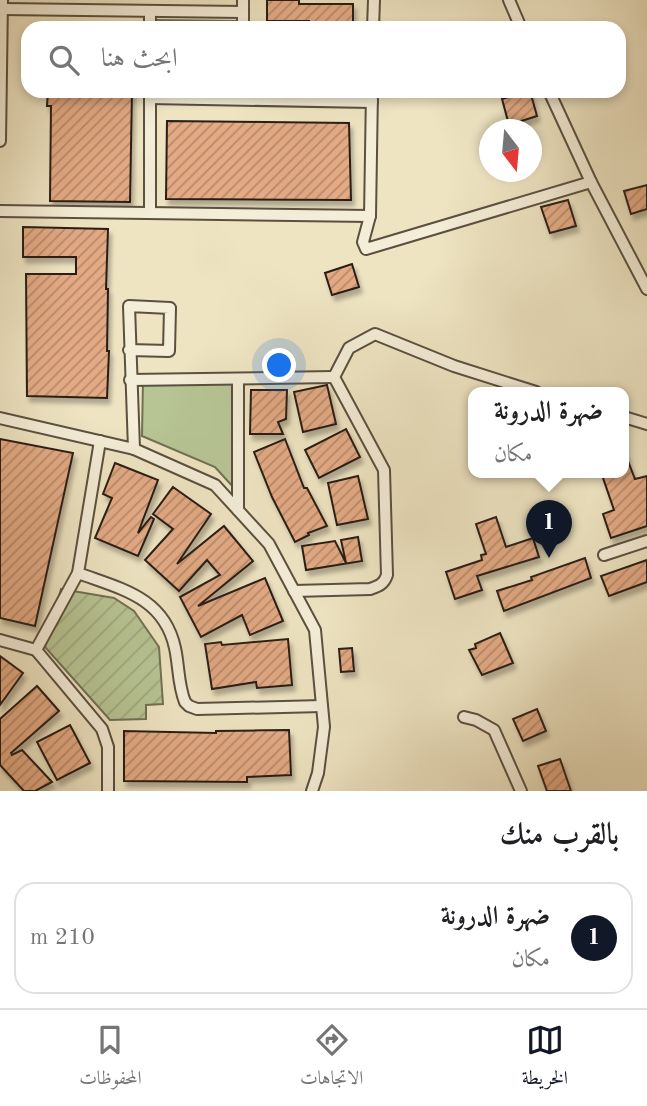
<!DOCTYPE html>
<html lang="ar">
<head>
<meta charset="utf-8">
<style>
	body { margin:0; font-family:"Old Standard TT",Amiri,serif; background:#f6f6f6; color:#202124; direction:rtl }
	.compass { position:absolute; left:479px; top:119px; width:63px; height:63px; border-radius:50%; background:#fff; box-shadow:0 4px 10px #0003; rotate:164deg }
	.you { position:absolute; left:280px; top:366px; width:24px; height:24px; margin:-18px; border:5px solid #fff; border-radius:50%; background:#1a73e8; box-shadow:0 0 0 10px #1a73e833 }
	.badge { display:grid; place-items:center; width:46px; height:46px; border-radius:50%; background:#111827; color:#fff; font-size:23px; font-weight:700 }
	.pin { position:absolute; translate:-50% -58px; filter:drop-shadow(0 2px 4px #0008) }
	.pin::after { content:''; position:absolute; top:37px; width:24px; height:21px; background:inherit; clip-path:polygon(0 0,100% 0,50% 100%) }
	.popup { position:absolute; left:468px; top:387px; width:161px; height:91px; box-sizing:border-box; display:grid; place-content:center; border-radius:14px; background:#fff; filter:drop-shadow(0 2px 5px #0005); font-size:23px; white-space:nowrap; color:#757577 }
	.popup b { font-size:26px; color:#202124 }
	.popup::after { content:''; position:absolute; left:50%; top:100%; margin-left:-14px; border:14px solid transparent; border-top-color:#fff }
	.list { margin:0; padding:0; list-style:none }
	h2 { display:flex; justify-content:space-between; align-items:center; height:91px; margin:0; padding:0 28px; font-size:30px }
	h2 small { font-size:23px; font-weight:400; color:#757577 }
	.list li { display:grid; grid-template-columns:46px 1fr auto; gap:21px; align-items:center; box-sizing:border-box; height:112px; margin:0 14px 14px; padding:0 14px; border:2px solid #e0e0e0; border-radius:21px }
	.list b { display:block; font-size:26px; white-space:nowrap }
	.list p { margin:0; font-size:23px; white-space:nowrap; color:#757577 }
	.list em { font-size:23px; font-style:normal; color:#757577 }
	.icon { flex:none; width:38px; height:38px; fill:none; stroke:currentColor; stroke-width:2; stroke-linecap:round; stroke-linejoin:round }
	.map { position:relative; flex:none; width:647px; height:791px; overflow:hidden; direction:ltr }
	.search { position:absolute; background:#fff; box-shadow:0 4px 10px #0003; left:21px; right:21px; top:21px; height:77px; display:flex; align-items:center; gap:18px; box-sizing:border-box; padding:0 24px; border-radius:21px; color:#757577; font-size:26px }
	.sheet { height:217px; background:#fff }
	nav { display:flex; justify-content:space-around; align-items:center; box-sizing:border-box; height:98px; border-top:2px solid #e0e0e0; background:#fff; font-size:19px; color:#757577 }
	nav a { display:grid; justify-items:center; gap:4px }
	nav .on { color:#111827 }
	.map>svg:first-child { display:block }
	.grass { fill:#b7c494; stroke:#707154; stroke-width:2 }
	.garden { fill:url(#garden-furrows); stroke:#707154; stroke-width:2 }
	.building { fill:url(#building-hatch); stroke:#2a1e15; stroke-width:2; filter:url(#shadow) }
	.lines { fill:none; stroke-linecap:round; stroke-linejoin:round }
	.minor-casing { stroke:#5b5040; stroke-width:14 }
	.minor { stroke:#f4edd7; stroke-width:10 }
</style>
</head>
<body>
<div class="map">
<svg width="647" height="791" viewBox="0 0 647 791">
	<defs>
		<pattern id="garden-furrows" width="10" height="10" patternUnits="userSpaceOnUse" patternTransform="scale(1.75)"><rect width="10" height="10" fill="#b7c494"/><path d="M-1 1l2-2M0 10L10 0M9 11l2-2" fill="none" stroke="#9ea87f"/></pattern>
		<pattern id="building-hatch" width="6" height="6" patternUnits="userSpaceOnUse" patternTransform="scale(1.75)"><rect width="6" height="6" fill="#e3aa84"/><path d="M-1 1l2-2M0 6l6-6M5 7l2-2" fill="none" stroke="#b88a6b"/></pattern>
		<filter id="shadow"><feDropShadow dx="3" dy="5.5" stdDeviation="2" flood-color="#0004"/></filter>
	</defs>
	<rect width="100%" height="100%" fill="#eee4c2"/>
	<filter id="stains"><feTurbulence type="fractalNoise" baseFrequency=".00286" numOctaves="4"/><feColorMatrix values="0 0 0 0 .2 0 0 0 0 .09 0 0 0 0 .02 0 0 0 .5 -.17"/></filter>
	<radialGradient id="worn" r=".72"><stop offset=".6" stop-color="#630" stop-opacity="0"/><stop offset="1" stop-color="#630" stop-opacity=".3"/></radialGradient>
	<g class="grass">
		<polygon points="157,20 235,21 234,28 156,28"/>
		<polygon points="143,379 229,379 233,387 235,489 215,467 142,436"/>
	</g>
	<polygon class="garden" points="61,589 114,598 134,611 159,647 163,704 146,705 146,719 110,720 45,647"/>
	<g class="building">
		<polygon points="267,0 299,0 299,4 353,4 353,28 309,28 309,21 267,21"/>
		<polygon points="48,91 132,91 130,202 50,201 51,106 47,106"/>
		<polygon points="530,91 537,116 509,125 502,99"/>
		<polygon points="167,121 349,123 351,200 166,199"/>
		<polygon points="647,185 647,209 631,214 624,191"/>
		<polygon points="568,200 576,226 550,233 541,207"/>
		<polygon points="23,227 108,229 106,289 108,289 107,351 109,351 107,398 27,396 26,274 76,274 76,257 23,257"/>
		<polygon points="352,264 359,287 332,295 325,273"/>
		<polygon points="327,385 336,424 303,432 294,392"/>
		<polygon points="251,390 287,390 286,419 278,422 283,434 250,434"/>
		<polygon points="346,429 360,457 319,478 305,450"/>
		<polygon points="0,439 73,453 35,626 0,618"/>
		<polygon points="285,439 304,488 307,488 327,526 308,533 309,535 295,542 272,497 254,452"/>
		<polygon points="624,451 635,479 647,476 647,526 611,538 603,514 614,510 602,475 624,472"/>
		<polygon points="115,463 158,480 138,533 151,517 154,519 138,556 95,538 112,498 103,494"/>
		<polygon points="358,476 368,519 337,525 328,483"/>
		<polygon points="173,487 211,514 177,564 224,526 253,561 198,606 265,578 283,621 250,635 242,615 201,637 180,597 220,575 207,560 179,591 145,560 173,529 153,514"/>
		<polygon points="496,517 506,547 533,538 539,557 477,576 482,590 455,599 446,572 482,560 481,555 486,554 476,524"/>
		<polygon points="358,537 362,561 306,570 302,546 335,541 346,563 341,540"/>
		<polygon points="585,558 591,578 504,611 497,591 532,580 531,577"/>
		<polygon points="647,560 647,582 609,596 601,576"/>
		<polygon points="500,633 513,663 482,675 469,650 476,648 475,644"/>
		<polygon points="288,639 292,685 257,688 256,682 212,689 205,644 221,642 222,645"/>
		<polygon points="352,648 354,671 341,672 339,649"/>
		<polygon points="0,656 23,673 0,705"/>
		<polygon points="37,686 59,711 11,753 12,755 22,750 52,782 35,791 24,791 0,765 0,719"/>
		<polygon points="537,709 546,731 523,741 513,719"/>
		<polygon points="70,725 90,763 57,780 37,742"/>
		<polygon points="289,730 291,775 247,777 247,782 124,781 124,731 216,733 216,731"/>
		<polygon points="560,759 571,791 547,791 538,766"/>
	</g>
	<g class="lines">
		<g class="minor-casing">
			<g id="minor">
				<polyline points="243,0 243,28"/>
				<polyline points="509,0 521,28"/>
				<polyline points="2,9 243,12"/>
				<polyline points="150,11 150,28"/>
				<polyline points="373,28 374,0"/>
				<polyline points="549,91 591,182 647,289"/>
				<polyline points="150,93 150,213"/>
				<polyline points="150,98 372,102"/>
				<polyline points="0,141 2,0"/>
				<polyline points="0,211 370,216 372,91"/>
				<polyline points="370,216 363,242 366,249 591,182"/>
				<polyline points="129,350 169,351 170,308 129,306 134,449"/>
				<polyline points="238,379 238,510"/>
				<polyline points="130,380 334,377"/>
				<polyline points="624,417 647,424"/>
				<polyline points="0,418 134,449 215,485 269,544 315,630 324,727 318,773 312,791"/>
				<path d="M100,441L78,573C121,589 164,597 175,648C179,666 178,685 185,702L189,706L197,709L322,706"/>
				<polyline points="604,555 647,541"/>
				<polyline points="78,573 36,650 102,729 108,747 108,791"/>
				<path d="M294,591L370,589C379,586 384,584 387,575L384,470L334,377L349,348L375,334L454,366L536,392"/>
				<polyline points="0,640 36,650"/>
				<polyline points="464,717 476,720 494,730 521,791"/>
			</g>
		</g>
		<use href="#minor" class="minor"/>
	</g>
	<rect width="100%" height="100%" filter="url(#stains)"/>
	<rect width="100%" height="100%" fill="url(#worn)"/>
</svg>
<svg class="compass" viewBox="-18 -18 36 36"><path d="M0-13l5 13h-10z" fill="#e53935"/><path d="M0 13l5-13h-10z" fill="#757577"/></svg>
<div class="you"></div>
<div class="pin badge" style="left:549px;top:558px">1</div>
<div class="popup"><b>ضهرة الدرونة</b>مكان</div>
<div class="search"><svg class="icon" aria-label="search" viewBox="0 0 24 24"><circle cx="10" cy="10" r="6"/><path d="M15 15l6 6"/></svg>ابحث هنا</div>
</div>
<section class="sheet">
<h2>بالقرب منك<small></small></h2>
<ul class="list">
<li><span class="badge">1</span><div><b>ضهرة الدرونة</b><p>مكان</p></div><em>210 m</em></li>
</ul>
</section>
<nav>
<a class="on"><svg class="icon" aria-label="map" viewBox="0 0 24 24"><path d="M3 6l6-2 6 2 6-2v14l-6 2-6-2-6 2zM9 4v14M15 6v14"/></svg>الخريطة</a>
<a><svg class="icon" aria-label="directions" viewBox="0 0 24 24"><path d="M12 3l9 9-9 9-9-9zM9 14v-3h6M13 9l2 2-2 2"/></svg>الاتجاهات</a>
<a><svg class="icon" aria-label="saved" viewBox="0 0 24 24"><path d="M7 4h10v16l-5-4-5 4z"/></svg>المحفوظات</a>
</nav>
</body>
</html>
